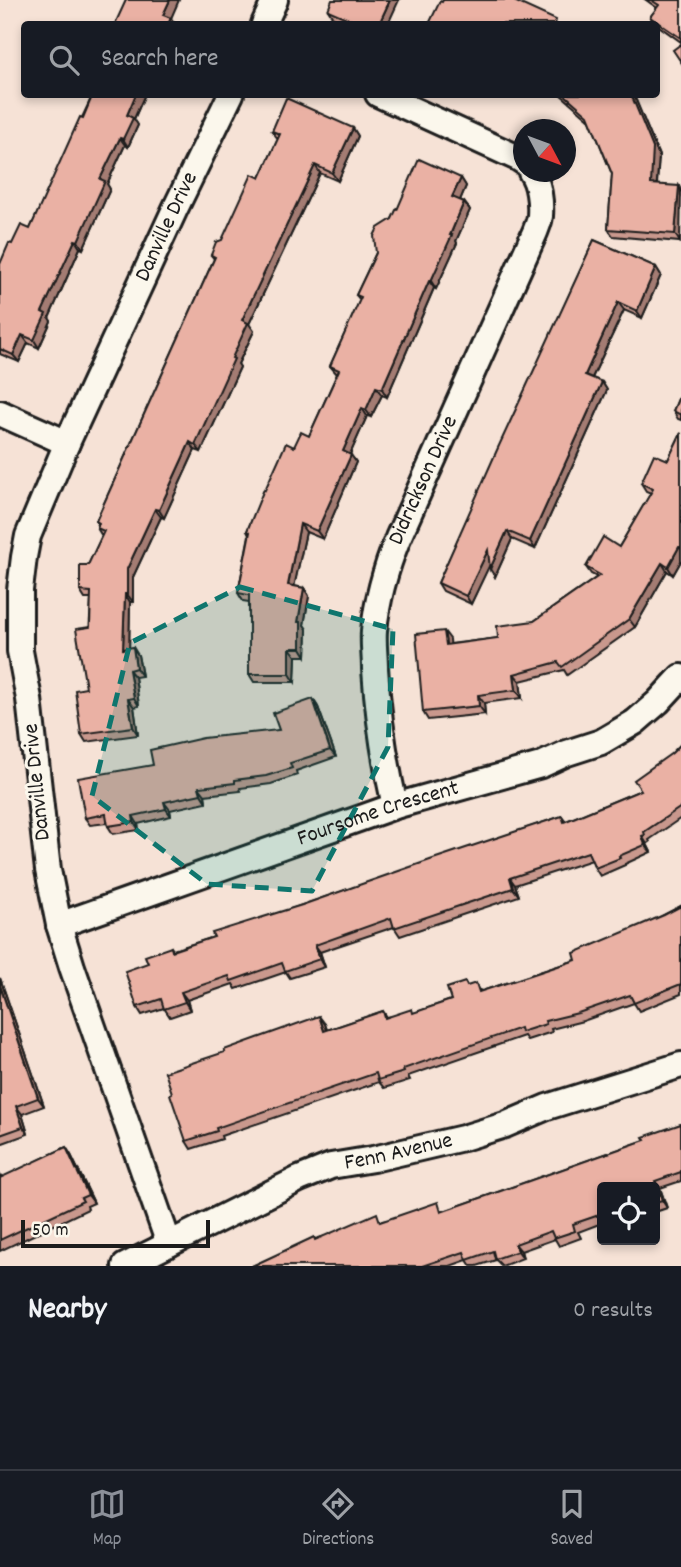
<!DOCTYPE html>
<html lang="en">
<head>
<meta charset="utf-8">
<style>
	body { margin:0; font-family:Dekko,sans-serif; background:#20242c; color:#f1f3f6 }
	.controls { position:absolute; right:21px; bottom:21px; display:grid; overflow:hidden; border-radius:7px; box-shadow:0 4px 10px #0003 }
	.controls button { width:63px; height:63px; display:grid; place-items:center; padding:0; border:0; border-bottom:2px solid #363941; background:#171b24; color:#f1f3f6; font:35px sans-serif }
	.compass { position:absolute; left:513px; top:119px; width:63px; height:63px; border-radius:50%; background:#171b24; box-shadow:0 4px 10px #0003; rotate:131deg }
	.scale { position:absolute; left:21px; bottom:18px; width:189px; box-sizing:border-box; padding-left:7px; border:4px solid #1c1c1c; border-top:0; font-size:19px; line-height:24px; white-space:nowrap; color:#1c1c1c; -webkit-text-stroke:5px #fbf7ec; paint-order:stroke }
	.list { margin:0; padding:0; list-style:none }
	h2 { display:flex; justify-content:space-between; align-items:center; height:91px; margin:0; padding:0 28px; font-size:30px }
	h2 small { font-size:23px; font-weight:400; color:#9ea1a6 }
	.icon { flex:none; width:38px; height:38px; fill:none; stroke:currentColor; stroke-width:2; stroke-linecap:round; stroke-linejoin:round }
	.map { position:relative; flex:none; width:681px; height:1266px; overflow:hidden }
	.search { position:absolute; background:#171b24; box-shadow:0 4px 10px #0003; left:21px; right:21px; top:21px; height:77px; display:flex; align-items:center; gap:18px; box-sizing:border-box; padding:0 24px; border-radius:7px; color:#9ea1a6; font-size:26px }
	.sheet { height:203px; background:#171b24 }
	nav { display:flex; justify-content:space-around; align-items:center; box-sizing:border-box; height:98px; border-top:2px solid #363941; background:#171b24; font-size:19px; color:#9ea1a6 }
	nav a { display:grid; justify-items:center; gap:4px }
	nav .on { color:#8c9099 }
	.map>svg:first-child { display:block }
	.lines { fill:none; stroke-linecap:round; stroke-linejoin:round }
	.minor-casing { stroke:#1c1c1c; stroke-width:30 }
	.minor { stroke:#fbf7ec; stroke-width:24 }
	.wall { fill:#c9988d; stroke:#1c1c1c; stroke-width:2 }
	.shaded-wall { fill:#a47c73; stroke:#1c1c1c; stroke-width:2 }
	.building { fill:#eab1a4; stroke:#1c1c1c; stroke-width:2 }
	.marked { fill:#0f766e; fill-opacity:0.2; stroke:#0f766e; stroke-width:5; stroke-dasharray:14 9; stroke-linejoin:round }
	.labels { text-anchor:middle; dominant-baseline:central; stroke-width:6; stroke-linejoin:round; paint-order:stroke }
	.street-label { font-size:23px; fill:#1c1c1c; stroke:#fbf7ec }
</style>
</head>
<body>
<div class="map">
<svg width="681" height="1266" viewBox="0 0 681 1266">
	<rect width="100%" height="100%" fill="#f6e2d6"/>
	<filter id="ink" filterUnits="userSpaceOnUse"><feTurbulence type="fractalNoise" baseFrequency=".0143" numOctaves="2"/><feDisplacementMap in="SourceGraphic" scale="14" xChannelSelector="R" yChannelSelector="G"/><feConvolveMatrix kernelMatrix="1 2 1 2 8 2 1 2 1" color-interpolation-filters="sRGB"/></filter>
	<g filter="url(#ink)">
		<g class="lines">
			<g class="minor-casing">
				<g id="minor">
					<polyline points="264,24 275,0"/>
					<polyline points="378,94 518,158 524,162"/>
					<polyline points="0,413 67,443"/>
					<path id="s1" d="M395,806C385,762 378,715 375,669C375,657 373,643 374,631C377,599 386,568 398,538L528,248C532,238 539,226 540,216C541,202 539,183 531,172"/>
					<path id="s2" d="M59,925L395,806L541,765L567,753L601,742L635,722L658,702L681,677"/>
					<path id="s3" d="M169,1244L72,967L59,925L48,870L29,699L20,651V590L24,557L28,536L67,443L175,209L231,94"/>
					<path id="s4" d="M125,1266L299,1179L331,1166L373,1159L463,1138L505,1125L547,1107L681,1065"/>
				</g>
			</g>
			<use href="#minor" class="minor"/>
		</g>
		<g class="wall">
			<polygon points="646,0 681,0 681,42 656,24 650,17 657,8"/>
			<polygon points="328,10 388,24 348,24 333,18"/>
			<polygon points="93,94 145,94 134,119 138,125 128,147 125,145 107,184 110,189 83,249 80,248 49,318 51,321 39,348 28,343 19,362 0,354 0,264 12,244 30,229"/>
			<polygon points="560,94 633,94 659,156 657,185 680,242 613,236 608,229 612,174 590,120"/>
			<polygon points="353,128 358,136 338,181 320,173 249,324 254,331 238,364 240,367 201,452 195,450 164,518 161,517 133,577 133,602 130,602 129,648 138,655 142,676 135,677 139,706 134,707 138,735 86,742 81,734 86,688 91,599 85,599 80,591 88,565 102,536 97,528 98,525 96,521 214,259 211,255 222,240 260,178 278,139 272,131"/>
			<polygon points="461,178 466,186 460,200 464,202 470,210 456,241 457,243 436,289 434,288 387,397 382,395 371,417 367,416 350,454 356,462 323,539 306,532 294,586 304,588 309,596 304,625 307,629 306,656 296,656 295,682 254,682 249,674 249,602 243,601 238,593 249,535 247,531 265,490 294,447 309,436 337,374 330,366 360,300 356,295 392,219 397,210"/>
			<polygon points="594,240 656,267 661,275 642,318 624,310 592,378 602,382 607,390 535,549 512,539 495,577 489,565 471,604 443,591 438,583"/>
			<polygon points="681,392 681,420 678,419 673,411"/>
			<polygon points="681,433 681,561 673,575 667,571 635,627 567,675 564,670 520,681 522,698 484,703 485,714 428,720 423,712 450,639 450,644 498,638 534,621 597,577 591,574 586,567 619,547 651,493 646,491 641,483 668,460"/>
			<polygon points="313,699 318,707 336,757 296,771 297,775 271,784 240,788 241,791 205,795 206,802 170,810 171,816 138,824 139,830 113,834 108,826 107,823 90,825 85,818 153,765 279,730"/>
			<polygon points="681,744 681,818 649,840 650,842 647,844 651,852 625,864 625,865 600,876 595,868 592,860 515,885 519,896 465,914 400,936 394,927 320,952 325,967 290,978 286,972 236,989 233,984 187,1000 190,1010 170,1017 164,1008 142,1015 137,1007 148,963 171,947 173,950 214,937 302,905 562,816 566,821 641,790 672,753"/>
			<polygon points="681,906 681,994 639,1011 634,1003 583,1021 551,1029 552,1032 527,1040 524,1036 408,1076 410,1080 384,1088 379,1082 221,1136 222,1139 191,1149 186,1141 225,1052 325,1024 327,1030 383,1011 387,1017 414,1013 451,1000 468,986 482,991 576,960"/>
			<polygon points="0,978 44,1106 22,1114 28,1134 0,1144"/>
			<polygon points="681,1124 681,1181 660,1188 667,1208 655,1212 655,1187 602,1187 602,1223 578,1232 581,1238 559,1246 555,1239 521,1251 523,1258 502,1266 496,1260 477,1266 471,1266 467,1260 450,1266 252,1266 315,1239 382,1221 444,1211 645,1140"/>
			<polygon points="66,1147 71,1155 94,1203 87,1206 88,1209 0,1251 0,1175 2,1178"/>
		</g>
		<g class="shaded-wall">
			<polygon points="170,0 179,0 169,23 163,15"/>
			<polygon points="390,0 399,0 388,24 379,24"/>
			<polygon points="171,18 175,24 168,24"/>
			<polygon points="136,94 145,94 134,119 138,125 128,147 123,139 127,115"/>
			<polygon points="631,94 634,95 659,156 656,192 651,184"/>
			<polygon points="353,128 358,136 338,181 332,173"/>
			<polygon points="120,138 125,145 107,184 110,189 83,249 78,241 100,179"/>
			<polygon points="315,165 320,173 249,324 254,331 238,364 240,367 201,452 195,445 232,358 242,320"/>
			<polygon points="461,178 466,186 458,205 452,197"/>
			<polygon points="679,186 681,190 680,242 675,234"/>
			<polygon points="464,202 470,210 456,241 457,243 436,289 431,281"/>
			<polygon points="75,240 80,248 49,318 51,321 39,348 34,340 42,312"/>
			<polygon points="656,267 661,275 642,318 637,311"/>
			<polygon points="429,281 434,288 387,397 382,389"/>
			<polygon points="618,302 624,310 590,382 585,375"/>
			<polygon points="22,335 28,343 19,362 13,355"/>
			<polygon points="602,382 607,390 535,549 530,541"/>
			<polygon points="376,387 382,395 371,417 366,410"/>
			<polygon points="362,408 367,416 348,459 343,451"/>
			<polygon points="190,442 195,450 164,518 159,510"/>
			<polygon points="351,455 356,462 323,539 317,531"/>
			<polygon points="155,509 161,517 133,577 133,602 127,594 127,569"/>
			<polygon points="300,524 306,532 293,592 288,585"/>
			<polygon points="507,531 512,539 495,577 490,569"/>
			<polygon points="679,547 681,550 681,561 673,575 668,567"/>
			<polygon points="488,550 493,558 471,604 466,596"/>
			<polygon points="662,563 667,571 635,627 629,619"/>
			<polygon points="304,588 309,596 304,625 307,629 306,656 301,648 298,622"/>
			<polygon points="125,594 130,602 129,657 123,649"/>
			<polygon points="444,631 450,639 451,653 446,645"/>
			<polygon points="133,647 138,655 142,676 136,668"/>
			<polygon points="290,648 296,656 295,682 290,674"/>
			<polygon points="129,670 135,677 139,706 134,698"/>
			<polygon points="514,674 520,681 522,698 516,690"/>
			<polygon points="478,695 484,703 485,714 479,706"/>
			<polygon points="128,699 134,707 138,735 133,727"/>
			<polygon points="313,699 318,707 336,757 330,750"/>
			<polygon points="199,787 205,795 206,802 201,794"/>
			<polygon points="164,802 170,810 171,816 166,809"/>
			<polygon points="133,816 138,824 139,830 134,822"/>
			<polygon points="642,836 647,844 651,852 645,845"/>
			<polygon points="510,878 515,885 519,896 513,888"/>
			<polygon points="315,945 320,952 325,967 320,959"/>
			<polygon points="0,978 44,1106 38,1098 0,986"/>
			<polygon points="181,992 187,1000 190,1010 185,1002"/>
			<polygon points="319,1016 325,1024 330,1039 324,1031"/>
			<polygon points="16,1106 22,1114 28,1134 23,1127"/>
			<polygon points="66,1147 71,1155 94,1203 88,1195"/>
			<polygon points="655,1181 660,1188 667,1208 662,1200"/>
			<polygon points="515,1244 521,1251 523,1258 518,1251"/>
		</g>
		<g class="building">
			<polygon points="126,0 170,0 163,15 171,18 168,24 115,24"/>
			<polygon points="332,0 390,0 379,24 360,24 328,10"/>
			<polygon points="443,0 512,0 556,20 555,24 429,24 440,1 442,2"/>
			<polygon points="651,0 681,0 681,38 650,17 659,5"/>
			<polygon points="681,44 681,62 673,50"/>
			<polygon points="93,94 136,94 127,115 133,118 123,139 120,138 100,179 105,181 78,241 75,240 42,312 46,314 34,340 22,335 13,355 0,349 0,264 9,243 12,244 21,225 30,229 80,117 83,118"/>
			<polygon points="564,94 631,94 653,148 651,184 679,186 675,234 608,229 612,174 588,115"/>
			<polygon points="286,98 353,128 332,173 315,165 242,320 248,323 232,358 234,359 195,445 190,442 159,510 155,509 127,569 127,594 125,594 123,649 133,647 136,668 129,670 134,698 128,699 133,727 81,734 75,690 86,688 76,629 90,627 91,592 80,591 80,565 88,565 104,531 97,528 99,523 96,521 215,257 211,255 216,242 222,240 252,174 260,178 280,134 272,131"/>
			<polygon points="419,159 461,178 452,197 464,202 450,235 452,235 431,281 429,281 382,389 376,387 366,410 362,408 343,451 351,455 317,531 300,524 288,585 304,588 298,622 301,622 301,648 290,648 290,674 249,674 249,595 238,593 250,532 247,531 264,489 265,490 286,443 294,447 301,432 309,436 339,370 330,366 361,297 356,295 376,253 374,236 378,228 392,219 396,210 397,210"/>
			<polygon points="594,240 656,267 637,311 618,302 604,333 585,375 602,382 530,541 507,531 490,569 488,550 466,596 438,583 497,450"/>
			<polygon points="681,392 681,415 673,411"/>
			<polygon points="681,433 681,547 679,547 668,567 662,563 629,619 562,667 558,662 514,674 516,690 478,695 479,706 423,712 416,634 444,631 446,645 498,638 497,626 534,621 600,575 586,567 603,537 619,547 653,489 641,483 654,454 668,460"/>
			<polygon points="313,699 330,750 290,763 292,768 266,776 235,780 235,783 199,787 201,794 164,802 166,809 133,816 134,822 108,826 106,814 85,818 78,778 153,765 150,750 203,738 279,730 273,713"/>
			<polygon points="681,744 681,807 644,832 645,835 642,836 645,845 619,856 620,858 595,868 588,852 510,878 513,888 459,906 394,928 391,918 315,945 320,959 285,971 282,963 231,981 229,976 181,992 185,1002 164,1009 161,999 137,1007 125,971 148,963 145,956 171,947 172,951 214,937 212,933 302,905 433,859 562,816 564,822 641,790 634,780 672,753"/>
			<polygon points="681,906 681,984 634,1003 630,995 578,1013 545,1021 546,1024 521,1032 520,1028 403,1069 404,1072 378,1080 376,1073 216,1128 217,1131 186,1141 170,1094 172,1093 165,1072 225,1052 224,1050 319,1016 324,1031 383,1011 385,1018 412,1009 413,1013 451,1000 447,988 465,982 467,986 476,983 479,992 576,960 574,953 664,915"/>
			<polygon points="0,986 38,1098 16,1106 23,1127 0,1135"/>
			<polygon points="681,1124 681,1172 655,1181 662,1200 655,1202 655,1187 602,1187 602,1214 573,1224 575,1231 554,1238 551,1231 515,1244 518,1251 495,1259 493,1251 467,1260 464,1252 422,1266 252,1266 314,1237 315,1240 377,1213 380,1222 438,1202 441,1212 645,1140 643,1137"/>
			<polygon points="66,1147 88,1195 81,1198 83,1201 0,1240 0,1177 0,1178"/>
		</g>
	</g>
	<path class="marked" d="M240,587L393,629L388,747L312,891L207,884L92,796L130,643Z"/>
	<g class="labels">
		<g class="street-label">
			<text stroke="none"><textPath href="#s3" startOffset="1069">Danville Drive</textPath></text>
			<text stroke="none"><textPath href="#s1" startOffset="336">Didrickson Drive</textPath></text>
			<text transform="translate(38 782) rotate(-96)">Danville Drive</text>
			<text stroke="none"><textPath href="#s2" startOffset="338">Foursome Crescent</textPath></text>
			<text stroke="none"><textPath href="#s4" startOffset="298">Fenn Avenue</textPath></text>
		</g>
	</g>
</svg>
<div class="controls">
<button><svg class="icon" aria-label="locate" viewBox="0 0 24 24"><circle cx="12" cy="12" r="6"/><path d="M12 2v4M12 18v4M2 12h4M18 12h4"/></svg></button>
</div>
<svg class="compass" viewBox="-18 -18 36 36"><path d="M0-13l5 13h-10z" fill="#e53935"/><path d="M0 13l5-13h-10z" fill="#9ea1a6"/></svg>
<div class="scale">50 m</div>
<div class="search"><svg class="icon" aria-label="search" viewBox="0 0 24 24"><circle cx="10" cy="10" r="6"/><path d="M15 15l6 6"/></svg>Search here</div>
</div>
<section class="sheet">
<h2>Nearby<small>0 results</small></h2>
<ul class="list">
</ul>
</section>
<nav>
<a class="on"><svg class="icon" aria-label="map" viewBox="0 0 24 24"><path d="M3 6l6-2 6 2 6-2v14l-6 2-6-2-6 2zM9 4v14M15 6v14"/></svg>Map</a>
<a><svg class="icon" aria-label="directions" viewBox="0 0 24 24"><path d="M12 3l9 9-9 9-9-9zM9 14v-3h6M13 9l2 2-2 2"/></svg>Directions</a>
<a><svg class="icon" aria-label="saved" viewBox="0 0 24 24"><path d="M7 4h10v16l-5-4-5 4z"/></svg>Saved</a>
</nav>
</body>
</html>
